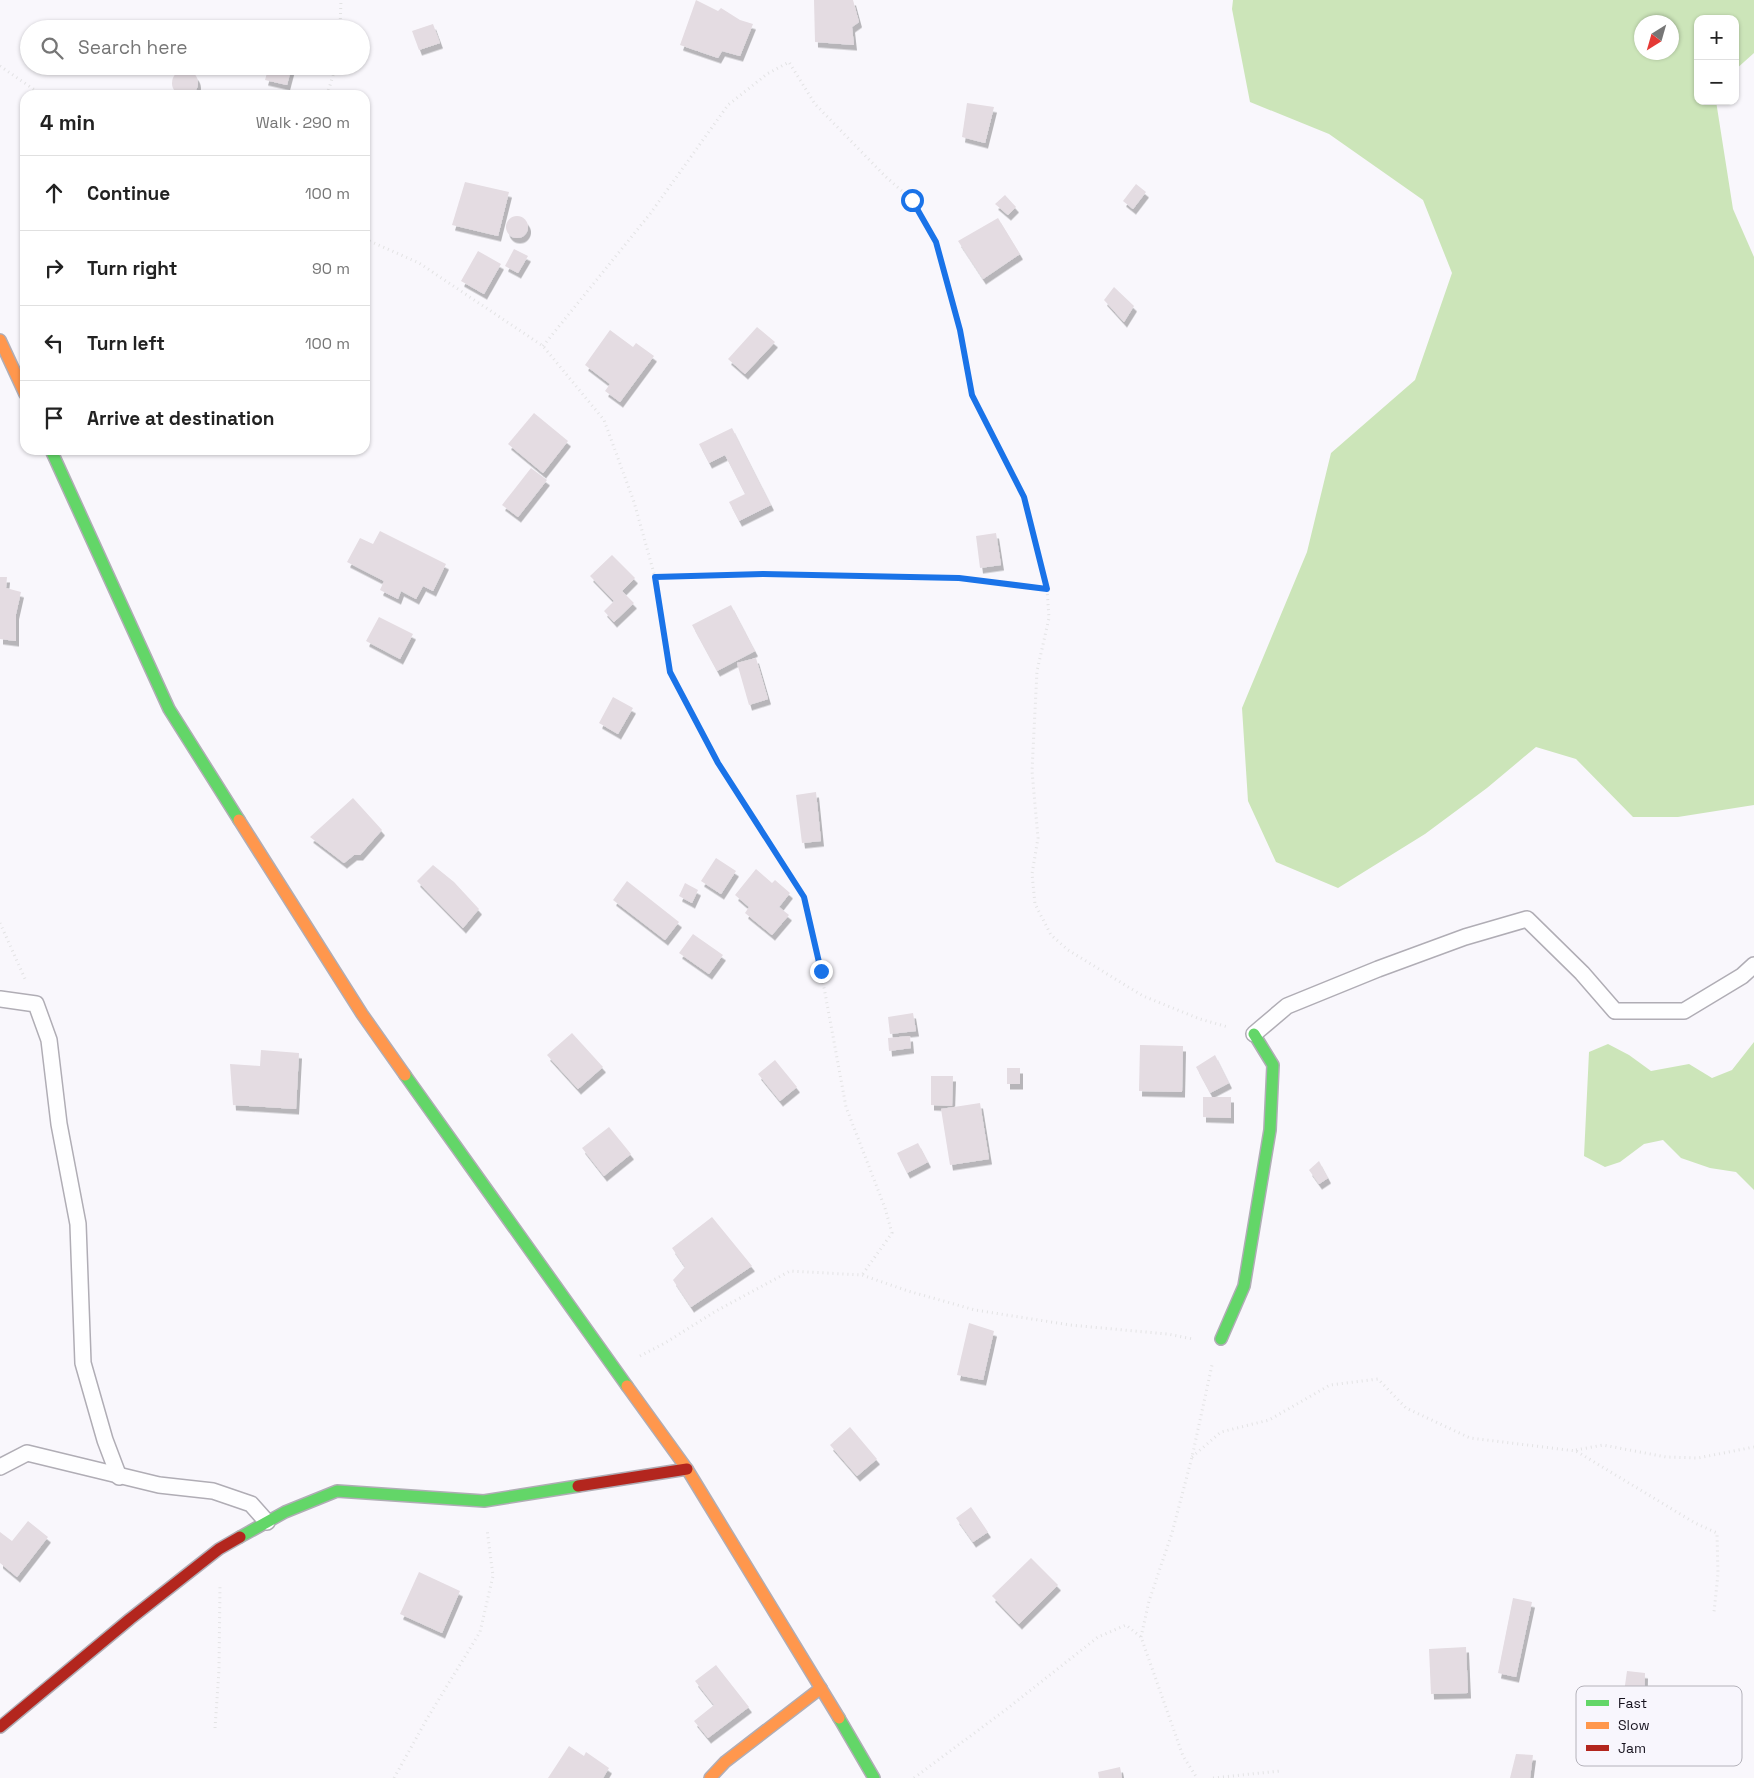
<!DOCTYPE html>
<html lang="en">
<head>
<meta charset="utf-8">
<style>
	body { margin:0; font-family:"Space Grotesk",sans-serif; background:#f6f6f6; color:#222 }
	.controls { position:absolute; right:15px; top:15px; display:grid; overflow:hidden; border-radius:10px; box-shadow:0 1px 4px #0004 }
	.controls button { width:45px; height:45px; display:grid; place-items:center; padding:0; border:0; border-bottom:1px solid #e0e0e0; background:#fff; color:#222; font:25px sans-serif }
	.compass { position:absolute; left:1634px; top:15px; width:45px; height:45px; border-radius:50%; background:#fff; box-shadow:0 1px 4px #0004; rotate:217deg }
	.stop { position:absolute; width:15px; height:15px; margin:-11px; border:4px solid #1a73e8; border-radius:50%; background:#fff }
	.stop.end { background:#1a73e8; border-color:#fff; box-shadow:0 1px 5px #0008 }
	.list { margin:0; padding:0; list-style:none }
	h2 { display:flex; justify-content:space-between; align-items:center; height:65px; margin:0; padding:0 20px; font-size:21px }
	h2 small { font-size:16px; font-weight:400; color:#767676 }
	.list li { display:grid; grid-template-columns:32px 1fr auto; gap:15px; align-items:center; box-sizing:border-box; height:75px; padding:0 20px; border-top:1px solid #e0e0e0 }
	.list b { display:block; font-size:19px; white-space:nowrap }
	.list em { font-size:16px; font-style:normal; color:#767676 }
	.icon { flex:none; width:28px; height:28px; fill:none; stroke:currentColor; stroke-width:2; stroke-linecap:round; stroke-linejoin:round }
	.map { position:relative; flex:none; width:1754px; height:1778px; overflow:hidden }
	.search { position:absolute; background:#fff; box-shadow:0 1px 4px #0004; left:20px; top:20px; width:350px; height:55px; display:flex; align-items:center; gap:12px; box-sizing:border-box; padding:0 18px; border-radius:28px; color:#767676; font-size:19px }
	.panel { position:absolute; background:#fff; box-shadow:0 1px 4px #0004; left:20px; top:90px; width:350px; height:365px; border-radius:15px }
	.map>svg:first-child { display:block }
	.forest { fill:#cce5b9; fill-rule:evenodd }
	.building { fill:#e4dce2; filter:url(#shadow) }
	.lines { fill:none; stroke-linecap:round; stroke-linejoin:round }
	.lane-casing { stroke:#b0adb5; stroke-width:18 }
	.fast-casing { stroke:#b0adb5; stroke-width:14 }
	.slow-casing { stroke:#b0adb5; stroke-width:14 }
	.jam-casing { stroke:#b0adb5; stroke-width:14 }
	.path { stroke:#e3e3e4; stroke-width:3; stroke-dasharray:1 4; stroke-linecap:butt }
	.lane { stroke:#fefeff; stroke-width:15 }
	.fast { stroke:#63d668; stroke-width:11 }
	.slow { stroke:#ff974d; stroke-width:11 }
	.jam { stroke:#b3261e; stroke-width:11 }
	.route { stroke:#1a73e8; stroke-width:6 }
	.key { fill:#f8f6fd; stroke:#b4b2ba; stroke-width:1 }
	.key-label { font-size:14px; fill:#16121e }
</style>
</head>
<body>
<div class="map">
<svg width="1754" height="1778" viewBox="0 0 1754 1778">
	<defs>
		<filter id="shadow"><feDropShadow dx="3" dy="5.5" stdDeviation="0" flood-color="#0004"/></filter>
	</defs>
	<rect width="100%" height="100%" fill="#f9f7fc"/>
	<g class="forest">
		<path d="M1233,0H1754V53L1735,70V19H1698V101H1716L1733,209L1754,257V805L1678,817H1633L1576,759L1536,747L1487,788L1425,834L1338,888L1276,862L1248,801L1242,708L1307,552L1331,453L1415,380L1452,273L1423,200L1329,134L1250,102L1232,9ZM1642,22H1672V52H1642Z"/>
		<polygon points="1754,1042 1754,1190 1736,1172 1710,1168 1681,1158 1663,1140 1644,1144 1620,1162 1605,1167 1584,1156 1589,1052 1608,1044 1629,1055 1651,1071 1689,1064 1712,1078 1732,1070"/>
	</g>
	<g class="building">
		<polygon points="696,0 718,11 721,8 740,20 753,24 740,56 722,51 718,58 680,45"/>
		<polygon points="814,0 853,0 859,22 852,27 854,45 815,42"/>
		<polygon points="156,24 177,28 177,29 155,29"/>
		<polygon points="433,24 440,43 419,50 412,31"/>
		<polygon points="269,66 292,66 287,85 265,80"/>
		<circle cx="185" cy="83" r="13"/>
		<polygon points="967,103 994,107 985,143 962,137"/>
		<polygon points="465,182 509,192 498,236 452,225"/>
		<polygon points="1136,184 1146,192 1133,209 1123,201"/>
		<polygon points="1005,195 1016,207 1008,215 995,204"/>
		<circle cx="517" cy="227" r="11"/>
		<polygon points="998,218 1020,254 983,279 958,241"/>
		<polygon points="514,249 528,256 518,273 505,266"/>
		<polygon points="478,251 501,264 484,294 461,281"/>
		<polygon points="1114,287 1134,306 1124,322 1104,300"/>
		<polygon points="757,327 775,342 745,374 728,359"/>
		<polygon points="610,330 633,347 636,343 654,356 620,402 605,391 610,384 585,365"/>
		<polygon points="534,413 568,441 543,473 508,444"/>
		<polygon points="732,428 771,505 739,521 729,502 745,494 725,455 709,463 699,444"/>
		<polygon points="531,468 547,480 518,517 502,505"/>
		<polygon points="380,531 446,564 433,591 423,586 416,599 401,591 398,599 380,590 384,581 347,562 360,538 373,544"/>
		<polygon points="996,533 1001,565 980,568 976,536"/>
		<polygon points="612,555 635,578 622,591 634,603 614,622 604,611 614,601 590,576"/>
		<polygon points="0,577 7,577 6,588 21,592 16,614 16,641 0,639"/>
		<polygon points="731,605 755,651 717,671 692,625"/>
		<polygon points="379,617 413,634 400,659 366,641"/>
		<polygon points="756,658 768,699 749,705 737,663"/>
		<polygon points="613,697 633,708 618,734 599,723"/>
		<polygon points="816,792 821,841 802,843 796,795"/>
		<polygon points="353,798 382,830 360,855 354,855 344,863 310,837"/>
		<polygon points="716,858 736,871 721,894 701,881"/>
		<polygon points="433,865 454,882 479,909 463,928 417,881"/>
		<polygon points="756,869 772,883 775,880 790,893 779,907 789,915 772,935 745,913 749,907 735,895"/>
		<polygon points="627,881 679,922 665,940 613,900"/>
		<polygon points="685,883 698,890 692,903 679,896"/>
		<polygon points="693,934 723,955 709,974 679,953"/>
		<polygon points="913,1013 916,1031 890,1034 888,1017"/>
		<polygon points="572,1033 603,1067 578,1089 547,1055"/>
		<polygon points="910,1036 911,1048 889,1051 888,1038"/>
		<polygon points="1140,1045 1183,1046 1182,1092 1139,1091"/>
		<polygon points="261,1050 299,1053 296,1109 233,1105 230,1064 260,1066"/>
		<polygon points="1215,1055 1229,1083 1210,1093 1196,1067"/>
		<polygon points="775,1060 797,1087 780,1101 758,1074"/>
		<rect x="1007" y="1068" width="13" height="16"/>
		<polygon points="931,1076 953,1076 952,1106 931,1105"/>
		<polygon points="1203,1097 1231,1097 1231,1118 1203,1117"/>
		<polygon points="980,1103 989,1159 950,1165 941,1109"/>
		<polygon points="609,1127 631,1154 604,1176 582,1148"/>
		<polygon points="918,1143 928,1162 907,1173 897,1153"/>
		<polygon points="1319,1161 1328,1178 1319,1184 1309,1170"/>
		<polygon points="712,1217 752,1266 691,1307 673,1280 685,1267 672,1248"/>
		<polygon points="969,1323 994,1331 983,1380 957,1375"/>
		<polygon points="850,1427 877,1459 857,1476 830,1445"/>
		<polygon points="971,1507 988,1532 973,1542 956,1518"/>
		<polygon points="28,1521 48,1537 17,1577 0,1563 0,1532 12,1541"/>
		<polygon points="1031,1558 1058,1585 1019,1624 992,1596"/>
		<polygon points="419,1572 460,1591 442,1633 400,1614"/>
		<polygon points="1513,1598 1532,1602 1516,1677 1498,1673"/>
		<polygon points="1466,1647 1468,1693 1431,1694 1429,1649"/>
		<polygon points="716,1665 749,1707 708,1738 694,1721 714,1705 695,1681"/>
		<polygon points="1627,1671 1645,1673 1644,1715 1621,1714"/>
		<polygon points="569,1746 584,1756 586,1752 609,1768 603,1778 548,1778"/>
		<polygon points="1516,1754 1533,1755 1530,1778 1510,1778"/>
		<polygon points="1120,1767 1122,1778 1099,1778 1098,1772"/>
	</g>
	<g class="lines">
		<g class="lane-casing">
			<g id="lane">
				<polyline points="0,999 36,1004 49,1040 59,1124 78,1224 83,1363 105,1440 119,1477"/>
				<polyline points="1254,1034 1287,1006 1378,969 1465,937 1527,919 1582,973 1615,1011 1684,1011 1742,976 1754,965"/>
				<polyline points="0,1467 27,1453 159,1485 213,1491 251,1504 267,1522"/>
			</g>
		</g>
		<g class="fast-casing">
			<g id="fast">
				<polyline points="51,450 169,709 239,820"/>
				<polyline points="405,1075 627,1386"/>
				<polyline points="1221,1339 1244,1286 1270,1130 1273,1065 1254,1034"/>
				<polyline points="240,1537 285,1512 337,1491 484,1501 578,1486"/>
				<polyline points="839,1718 874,1778"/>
			</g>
		</g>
		<g class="slow-casing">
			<g id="slow">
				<polyline points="0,340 25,394"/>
				<polyline points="239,820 362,1014 405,1075"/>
				<polyline points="627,1386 687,1469 839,1718"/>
				<polyline points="710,1778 725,1762 821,1688"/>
			</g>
		</g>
		<g class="jam-casing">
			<g id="jam">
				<polyline points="578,1486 687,1469"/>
				<polyline points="0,1727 130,1619 219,1549 240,1537"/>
			</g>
		</g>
		<g class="path">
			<polyline points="340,29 341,0"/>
			<polyline points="0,66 42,95"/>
			<polyline points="327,95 336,66"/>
			<polyline points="365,239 419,263 543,346 604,420 634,502 655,577 671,672 718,763 804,897 821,971 846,1107 885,1208 892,1233 862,1275"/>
			<polyline points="543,346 650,214 728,105 767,74 789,62 815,104 885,176 912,200 936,242 960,330 972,395 1024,497 1047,589 1049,618 1037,671 1032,771 1038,838 1032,874 1035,904 1051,935 1068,950 1143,996 1200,1019 1228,1027"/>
			<polyline points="655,577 763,574 959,577 1047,589"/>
			<polyline points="0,923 26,981"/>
			<polyline points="640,1356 665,1343 716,1311 790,1271 862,1275 908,1291 975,1310 1070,1325 1167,1334 1193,1339"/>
			<polyline points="1576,1450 1603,1445 1666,1457 1698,1458 1754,1447"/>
			<polyline points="1192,1457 1221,1432 1269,1420 1330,1385 1378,1379 1406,1408 1470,1438 1576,1451 1695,1523 1717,1533 1718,1574 1714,1612"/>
			<polyline points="1141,1637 1149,1601 1172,1533 1192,1457 1212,1365"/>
			<polyline points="215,1728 219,1670 220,1584"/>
			<polyline points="394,1778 428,1717 480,1632 493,1576 487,1529"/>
			<polyline points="914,1778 1008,1708 1098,1637 1126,1625 1141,1637 1183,1756 1197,1778"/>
			<polyline points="1213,1778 1280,1771"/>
		</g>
		<use href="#lane" class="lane"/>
		<use href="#fast" class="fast"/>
		<use href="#slow" class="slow"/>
		<use href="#jam" class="jam"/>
	</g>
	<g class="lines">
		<polyline class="route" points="821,971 804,897 718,763 670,672 655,577 763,574 959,578 1047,589 1024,497 972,395 960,330 936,242 912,200"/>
	</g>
	<rect x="1576" y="1686" width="166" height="80" rx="8" class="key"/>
	<rect x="1586" y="1700" width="23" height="6" fill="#63d668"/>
	<rect x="1586" y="1722" width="23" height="7" fill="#ff974d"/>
	<rect x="1586" y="1745" width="23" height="6" fill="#b3261e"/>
	<g class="key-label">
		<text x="1618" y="1708">Fast</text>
		<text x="1618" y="1730">Slow</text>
		<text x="1618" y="1753">Jam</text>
	</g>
</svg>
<div class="controls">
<button>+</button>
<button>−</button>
</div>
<svg class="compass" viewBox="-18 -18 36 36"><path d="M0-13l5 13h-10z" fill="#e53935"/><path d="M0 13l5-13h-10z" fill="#767676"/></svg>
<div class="stop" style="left:912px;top:200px"></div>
<div class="stop end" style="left:821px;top:971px"></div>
<div class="search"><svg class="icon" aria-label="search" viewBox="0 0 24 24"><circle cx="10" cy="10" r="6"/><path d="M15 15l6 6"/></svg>Search here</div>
<section class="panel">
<h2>4 min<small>Walk · 290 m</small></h2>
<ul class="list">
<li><svg class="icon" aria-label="ahead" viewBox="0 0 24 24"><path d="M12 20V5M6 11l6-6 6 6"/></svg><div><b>Continue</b></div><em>100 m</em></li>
<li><svg class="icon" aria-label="right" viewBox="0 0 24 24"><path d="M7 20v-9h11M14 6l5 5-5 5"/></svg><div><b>Turn right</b></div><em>90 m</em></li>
<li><svg class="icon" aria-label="left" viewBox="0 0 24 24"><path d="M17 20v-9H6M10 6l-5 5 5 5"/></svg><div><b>Turn left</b></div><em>100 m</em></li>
<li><svg class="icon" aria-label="arrive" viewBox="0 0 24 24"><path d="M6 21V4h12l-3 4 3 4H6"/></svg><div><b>Arrive at destination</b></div></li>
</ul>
</section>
</div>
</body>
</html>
